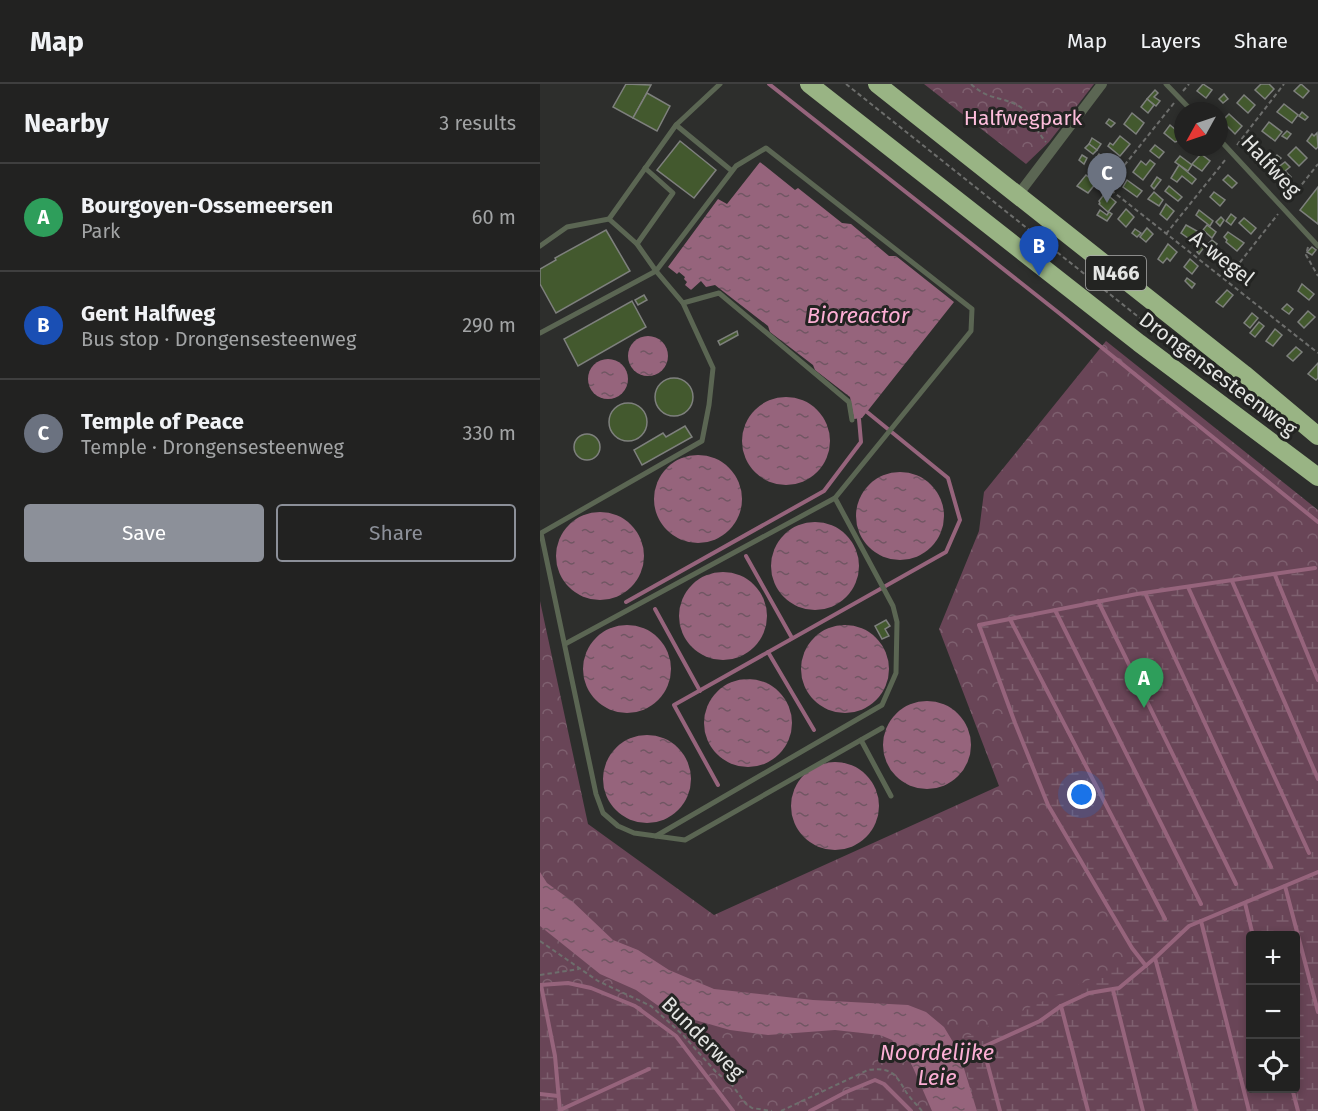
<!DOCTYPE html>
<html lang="en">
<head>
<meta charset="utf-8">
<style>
	body { margin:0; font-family:"Fira Sans",sans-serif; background:#2a2a2a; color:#f1f3f6 }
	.controls { position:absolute; right:18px; bottom:18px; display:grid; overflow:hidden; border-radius:6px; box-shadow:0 3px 9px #0003 }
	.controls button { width:54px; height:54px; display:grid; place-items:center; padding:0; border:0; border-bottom:2px solid #3f3f3f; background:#222221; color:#f1f3f6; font:30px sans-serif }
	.compass { position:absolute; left:634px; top:18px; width:54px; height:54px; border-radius:50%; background:#222221; box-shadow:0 3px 9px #0003; rotate:230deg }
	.you { position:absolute; left:542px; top:711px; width:21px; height:21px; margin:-15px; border:4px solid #fff; border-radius:50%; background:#1a73e8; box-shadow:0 0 0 9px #1a73e833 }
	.badge { display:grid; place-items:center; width:39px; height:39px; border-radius:50%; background:#8c9099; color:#fff; font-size:20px; font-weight:700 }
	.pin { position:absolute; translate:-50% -50px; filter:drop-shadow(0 2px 3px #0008) }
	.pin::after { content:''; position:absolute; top:32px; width:21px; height:18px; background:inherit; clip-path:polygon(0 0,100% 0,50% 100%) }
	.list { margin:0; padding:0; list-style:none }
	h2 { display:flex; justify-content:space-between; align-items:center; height:78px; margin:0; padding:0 24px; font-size:26px }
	h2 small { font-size:20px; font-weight:400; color:#a2a4a5 }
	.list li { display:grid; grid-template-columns:39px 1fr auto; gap:18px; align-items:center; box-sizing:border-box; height:108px; padding:0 24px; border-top:2px solid #3f3f3f }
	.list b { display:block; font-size:22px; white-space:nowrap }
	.list p { margin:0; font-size:20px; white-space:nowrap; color:#a2a4a5 }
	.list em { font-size:20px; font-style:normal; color:#a2a4a5 }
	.actions { display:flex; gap:12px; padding:18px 24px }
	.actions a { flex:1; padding:14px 0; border:2px solid #8c9099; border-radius:6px; text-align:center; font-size:21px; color:#8c9099 }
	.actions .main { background:#8c9099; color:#fff }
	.icon { flex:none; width:33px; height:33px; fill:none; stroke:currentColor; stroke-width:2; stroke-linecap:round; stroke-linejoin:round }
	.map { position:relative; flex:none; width:778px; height:1027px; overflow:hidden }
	header { display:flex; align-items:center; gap:36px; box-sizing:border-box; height:84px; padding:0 30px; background:#222221; border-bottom:2px solid #3f3f3f }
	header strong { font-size:28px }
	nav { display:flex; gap:33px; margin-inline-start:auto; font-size:21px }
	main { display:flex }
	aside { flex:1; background:#222221 }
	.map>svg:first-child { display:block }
	.forest { fill:url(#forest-crowns); fill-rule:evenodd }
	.wetland { fill:url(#wetland-marsh); fill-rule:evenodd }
	.water { fill:url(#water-ripples) }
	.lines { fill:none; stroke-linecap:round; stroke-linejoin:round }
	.stream { stroke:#96647c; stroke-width:4 }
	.building { fill:#43592e; stroke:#7e807d; stroke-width:1.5 }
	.path { stroke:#6d6e6c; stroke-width:2; stroke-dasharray:4.5 3; stroke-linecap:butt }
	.lane { stroke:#5b6653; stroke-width:5 }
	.street { stroke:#5b6653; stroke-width:10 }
	.highway { stroke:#99b484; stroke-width:18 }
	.labels { text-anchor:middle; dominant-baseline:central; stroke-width:6; stroke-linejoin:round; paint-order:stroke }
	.shield { fill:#232422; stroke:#aaaba9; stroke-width:1.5 }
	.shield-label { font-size:20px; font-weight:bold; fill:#e4e5e3 }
	.park-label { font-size:21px; fill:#febedc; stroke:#232422 }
	.street-label { font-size:21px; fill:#e4e5e3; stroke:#232422 }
	.water-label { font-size:22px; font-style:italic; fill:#fdafd5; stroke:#232422 }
</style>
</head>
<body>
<header>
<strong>Map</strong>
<nav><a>Map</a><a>Layers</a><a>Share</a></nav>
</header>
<main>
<aside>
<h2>Nearby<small>3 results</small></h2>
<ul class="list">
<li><span class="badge" style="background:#2e9e5b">A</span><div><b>Bourgoyen-Ossemeersen</b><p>Park</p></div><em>60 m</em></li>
<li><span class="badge" style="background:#1a4fb4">B</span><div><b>Gent Halfweg</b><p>Bus stop · Drongensesteenweg</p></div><em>290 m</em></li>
<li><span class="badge" style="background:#6b7280">C</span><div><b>Temple of Peace</b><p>Temple · Drongensesteenweg</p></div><em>330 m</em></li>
</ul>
<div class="actions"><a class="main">Save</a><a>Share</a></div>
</aside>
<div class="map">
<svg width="778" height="1027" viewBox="0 0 778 1027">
	<defs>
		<pattern id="forest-crowns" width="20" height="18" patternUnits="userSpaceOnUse" patternTransform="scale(1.5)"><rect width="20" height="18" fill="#694557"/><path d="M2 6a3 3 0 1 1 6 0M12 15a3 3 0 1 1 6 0" fill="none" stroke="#7e606f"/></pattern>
		<pattern id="wetland-marsh" width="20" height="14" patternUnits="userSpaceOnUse" patternTransform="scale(1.5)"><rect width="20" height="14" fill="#694557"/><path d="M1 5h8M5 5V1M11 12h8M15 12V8" fill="none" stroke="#7e606f"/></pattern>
		<pattern id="water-ripples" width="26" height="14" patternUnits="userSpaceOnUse" patternTransform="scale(1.5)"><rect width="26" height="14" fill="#96647c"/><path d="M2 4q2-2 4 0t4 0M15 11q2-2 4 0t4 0" fill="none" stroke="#715663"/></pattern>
	</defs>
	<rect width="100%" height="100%" fill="#2d2e2c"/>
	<g class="forest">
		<polygon points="384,0 554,0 509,58 486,80"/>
		<path d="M566,257L778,426V1027H0V517L48,740L174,831L459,702L399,545L439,447L444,408ZM710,852H756V1004H710Z"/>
	</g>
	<g class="wetland">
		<path d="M775,484L778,488V1027H437L430,999L413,959L592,876L593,866L508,721L475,639L439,541L597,510ZM710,852H756V1004H710Z"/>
		<polygon points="28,899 51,904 95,922 136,952 193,1027 0,1027 0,901"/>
		<polygon points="335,996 344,1000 371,1027 270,1027 306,1008"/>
	</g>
	<g class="water">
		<polygon points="220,78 255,106 258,104 302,139 311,140 349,172 356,172 414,218 322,334 314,335 310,313 275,286 273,281 230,248 228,242 175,201 166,203 161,197 151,206 145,201 147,198 144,195 145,193 139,188 137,190 128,183 178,115 187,120"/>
		<circle cx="108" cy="272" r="20"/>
		<circle cx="68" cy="295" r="20"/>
		<circle cx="246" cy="357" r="44"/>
		<circle cx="158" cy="415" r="44"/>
		<circle cx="360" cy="432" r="44"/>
		<circle cx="60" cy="472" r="44"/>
		<circle cx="275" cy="482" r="44"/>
		<circle cx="183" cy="532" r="44"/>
		<circle cx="87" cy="585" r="44"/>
		<circle cx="305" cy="585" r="44"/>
		<circle cx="208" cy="639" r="44"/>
		<circle cx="387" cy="661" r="44"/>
		<circle cx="107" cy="695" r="44"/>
		<circle cx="295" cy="722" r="44"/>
		<polygon points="0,788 7,799 32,817 73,856 98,866 129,886 174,905 273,916 368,921 386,928 404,943 419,968 437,1027 392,1027 371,979 352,956 340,951 295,946 228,951 190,946 127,928 96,906 60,890 0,842"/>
	</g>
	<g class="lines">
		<g class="stream">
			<polyline points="229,0 519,229 778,438"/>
			<polyline points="206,472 252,554"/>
			<polyline points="735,491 778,596"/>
			<polyline points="692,497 778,695"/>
			<polyline points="648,503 769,769"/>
			<polyline points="605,509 731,783"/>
			<polyline points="558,517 696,800"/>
			<polyline points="86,518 284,407 321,358 319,335"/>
			<polyline points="115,525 160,607"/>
			<polyline points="515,526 661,820"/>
			<polyline points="470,535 625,835"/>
			<polyline points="228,568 274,646"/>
			<polyline points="178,701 134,621 406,468 420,436 408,394 327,328"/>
			<polyline points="745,802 778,928"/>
			<polyline points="705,819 713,852"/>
			<polyline points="661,837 709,1027"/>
			<polyline points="615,874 656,1027"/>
			<polyline points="606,882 592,864 508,721 475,639 439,541 597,510 775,484"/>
			<polyline points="0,901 28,899 51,904 95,922 136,952 193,1027"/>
			<polyline points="1,901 15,972 20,1027"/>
			<polyline points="573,906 603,1027"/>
			<polyline points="521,922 548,1027"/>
			<polyline points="410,962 443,963 500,937 521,922 549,909 579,904 615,874 649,842 778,788"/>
			<polyline points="443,963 460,1027"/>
			<polyline points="752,1004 758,1027"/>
			<polyline points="0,1010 18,1012"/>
			<polyline points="20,1026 109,985"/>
			<polyline points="270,1027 306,1008 335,996 344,1000 371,1027"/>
		</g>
	</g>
	<g class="building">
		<polygon points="86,0 111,1 93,34 73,23"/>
		<polygon points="663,0 672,6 666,14 657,7"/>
		<polygon points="721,0 729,0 734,5 725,15 715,6"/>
		<polygon points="761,0 769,7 763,14 754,7"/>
		<polygon points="615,6 618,9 614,13 620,17 616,22 607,15"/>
		<polygon points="107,9 130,22 117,47 93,34"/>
		<polygon points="684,10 688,15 683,19 679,15"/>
		<polygon points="704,11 715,21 708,29 697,19"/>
		<polygon points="607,15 614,21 608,29 601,23"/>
		<polygon points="744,20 758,31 752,39 737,28"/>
		<polygon points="762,28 768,33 765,36 759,32"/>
		<polygon points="592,29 604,39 596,50 584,40"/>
		<polygon points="689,30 702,42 695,50 682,37"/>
		<polygon points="569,35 575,39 571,43 566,39"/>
		<polygon points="729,38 742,48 735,57 722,47"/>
		<polygon points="630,41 643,52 638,57 635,58 624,49"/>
		<polygon points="747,47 751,50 747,55 742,52"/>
		<polygon points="777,49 778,63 776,65 767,57 772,50 774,52"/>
		<polygon points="580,52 590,60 580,72 568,62 570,59 573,61"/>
		<polygon points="552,54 561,60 557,66 549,60"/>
		<polygon points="140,57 176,86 154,114 117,86"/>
		<polygon points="714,57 728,71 721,77 708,63"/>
		<polygon points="549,60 557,66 553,70 545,64"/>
		<polygon points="615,61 624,68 619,74 610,67"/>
		<polygon points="756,63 767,74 759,82 748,71"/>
		<polygon points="559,70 573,81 567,88 554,77"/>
		<polygon points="661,70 670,77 662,87 652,80"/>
		<polygon points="542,71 547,74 544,80 539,76"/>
		<polygon points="737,71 741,74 735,81 732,78"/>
		<polygon points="640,72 652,81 648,87 635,78"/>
		<polygon points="610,76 615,80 603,96 593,88 601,77 606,81"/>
		<polygon points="745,78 750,83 745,87 751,93 745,99 733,87"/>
		<polygon points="639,81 656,95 652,100 642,92 637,98 631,94"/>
		<polygon points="546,91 556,99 548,109 537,102"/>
		<polygon points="688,91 697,99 692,104 683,96"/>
		<polygon points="617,93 621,96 614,105 611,102"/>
		<polygon points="587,96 602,107 597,113 583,103"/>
		<polygon points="629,102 642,113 638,117 625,107"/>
		<polygon points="778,103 778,140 760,126"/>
		<polygon points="614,108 623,116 619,122 608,115"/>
		<polygon points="674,108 685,116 680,122 670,113"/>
		<polygon points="565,109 576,118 568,128 559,120 560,119 559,117"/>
		<polygon points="626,120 634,127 627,136 620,130"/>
		<polygon points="586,125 594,133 586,143 578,135"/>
		<polygon points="560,126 567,131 569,128 572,130 567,137 557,131"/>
		<polygon points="659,126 673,137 670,142 656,131"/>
		<polygon points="691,130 696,134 691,141 686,137"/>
		<polygon points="681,133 684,136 680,142 676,138"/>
		<polygon points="704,134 716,144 711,150 699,139"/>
		<polygon points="646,141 657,147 656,149 660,152 655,159 641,149"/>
		<polygon points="667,141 676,148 672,154 663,146"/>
		<polygon points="607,144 613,150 606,158 600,153"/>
		<polygon points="595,145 601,149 597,153 592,149"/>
		<polygon points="66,146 90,187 16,229 0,200 0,185 16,176 15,174"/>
		<polygon points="688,148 704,159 697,167 686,158 687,156 684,153"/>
		<polygon points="672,156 677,160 674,164 669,159"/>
		<polygon points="628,160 637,168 630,177 627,174 623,179 618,175"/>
		<polygon points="663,160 665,162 659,170 657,168"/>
		<polygon points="772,163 776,166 772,171 767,168"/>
		<polygon points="679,169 689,176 684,182 674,174"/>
		<polygon points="650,175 658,182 652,190 644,183"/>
		<polygon points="647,194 655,200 652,204 645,197"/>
		<polygon points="762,200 774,210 769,216 758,207"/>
		<polygon points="687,206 693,211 683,223 676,218"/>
		<polygon points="104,211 107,216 98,221 95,216"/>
		<polygon points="92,217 106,243 38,282 24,255"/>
		<polygon points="747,220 753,225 749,230 742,225"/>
		<polygon points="768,227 775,233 764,244 758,238"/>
		<polygon points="712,229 718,234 710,244 704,239"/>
		<polygon points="719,238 724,242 715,253 710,249"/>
		<polygon points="735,245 742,251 733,262 726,257"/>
		<polygon points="197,247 198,251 180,261 178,257"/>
		<polygon points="756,263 762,268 753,277 747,272"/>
		<polygon points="778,279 778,294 776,296 768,290"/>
		<circle cx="134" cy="313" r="19"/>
		<circle cx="88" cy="338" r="19"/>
		<polygon points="145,342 152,353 102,381 94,366 123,349 126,353"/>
		<circle cx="47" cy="363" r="13"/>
		<polygon points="346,536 350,542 345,545 349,552 342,555 335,542"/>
	</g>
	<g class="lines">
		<g class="path">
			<polyline points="306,0 724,333"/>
			<path d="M431,0C448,16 459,12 477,21C493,29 495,46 506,58"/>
			<polyline points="643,7 649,0"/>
			<polyline points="634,19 567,103 778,269"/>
			<polyline points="697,61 744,0"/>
			<polyline points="748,118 778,80"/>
			<polyline points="626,150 686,75"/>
			<polyline points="768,163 766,171 778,192"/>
			<polyline points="686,196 738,130"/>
			<polyline points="0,857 58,897 111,922 143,951 176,988 192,1001 206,1020 212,1024 232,1027"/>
			<polyline points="0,891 39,885"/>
			<path d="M241,1027L328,986C351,983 356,990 366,1008C371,1015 377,1021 382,1027"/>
		</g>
		<g class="lane">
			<polyline points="626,0 652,27"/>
			<polyline points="136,41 192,87"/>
			<polyline points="679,55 778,162"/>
			<polyline points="69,135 97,160 133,109 105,84"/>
			<polyline points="97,160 116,187 143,219 179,209 309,318 312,336"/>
			<polyline points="0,162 27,143 69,135 136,41 180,0"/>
			<polyline points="143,219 173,284 169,321 162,357 1,449 56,710 63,729 78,742 94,749 145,756 342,644"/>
			<polyline points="0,249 116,187 196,82 226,64 432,225 431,247 295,414 25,560"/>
			<polyline points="321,656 351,712"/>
			<polyline points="116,752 342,621 356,589 357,538 353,522 295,414"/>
		</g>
		<polyline class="street" points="478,111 562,0"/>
		<g class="highway">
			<polyline points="269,0 599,259 778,393"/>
			<polyline points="337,0 704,290 778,352"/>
		</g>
	</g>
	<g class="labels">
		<rect class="shield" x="546" y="172" width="60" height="34" rx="4.5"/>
		<g class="shield-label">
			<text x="576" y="189">N466</text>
		</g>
		<g class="park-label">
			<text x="483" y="34">Halfwegpark</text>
		</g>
		<g class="street-label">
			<text transform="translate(731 82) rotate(47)">Halfweg</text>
			<text transform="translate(682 174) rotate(38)">A-wegel</text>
			<text transform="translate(678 290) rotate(37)">Drongensesteenweg</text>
			<text transform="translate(163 954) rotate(45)">Bunderweg</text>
		</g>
		<g class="water-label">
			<text x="318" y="231">Bioreactor</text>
			<text x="397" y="968">Noordelijke<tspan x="397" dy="25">Leie</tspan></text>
		</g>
	</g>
</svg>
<div class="controls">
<button>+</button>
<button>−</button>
<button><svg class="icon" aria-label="locate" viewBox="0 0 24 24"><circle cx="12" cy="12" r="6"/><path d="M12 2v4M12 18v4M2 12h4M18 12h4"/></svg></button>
</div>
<svg class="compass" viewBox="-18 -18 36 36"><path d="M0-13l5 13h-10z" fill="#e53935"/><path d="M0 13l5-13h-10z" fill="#a2a4a5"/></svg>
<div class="you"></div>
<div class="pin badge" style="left:604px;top:624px;background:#2e9e5b">A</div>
<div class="pin badge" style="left:499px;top:192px;background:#1a4fb4">B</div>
<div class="pin badge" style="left:567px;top:119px;background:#6b7280">C</div>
</div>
</main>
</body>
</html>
